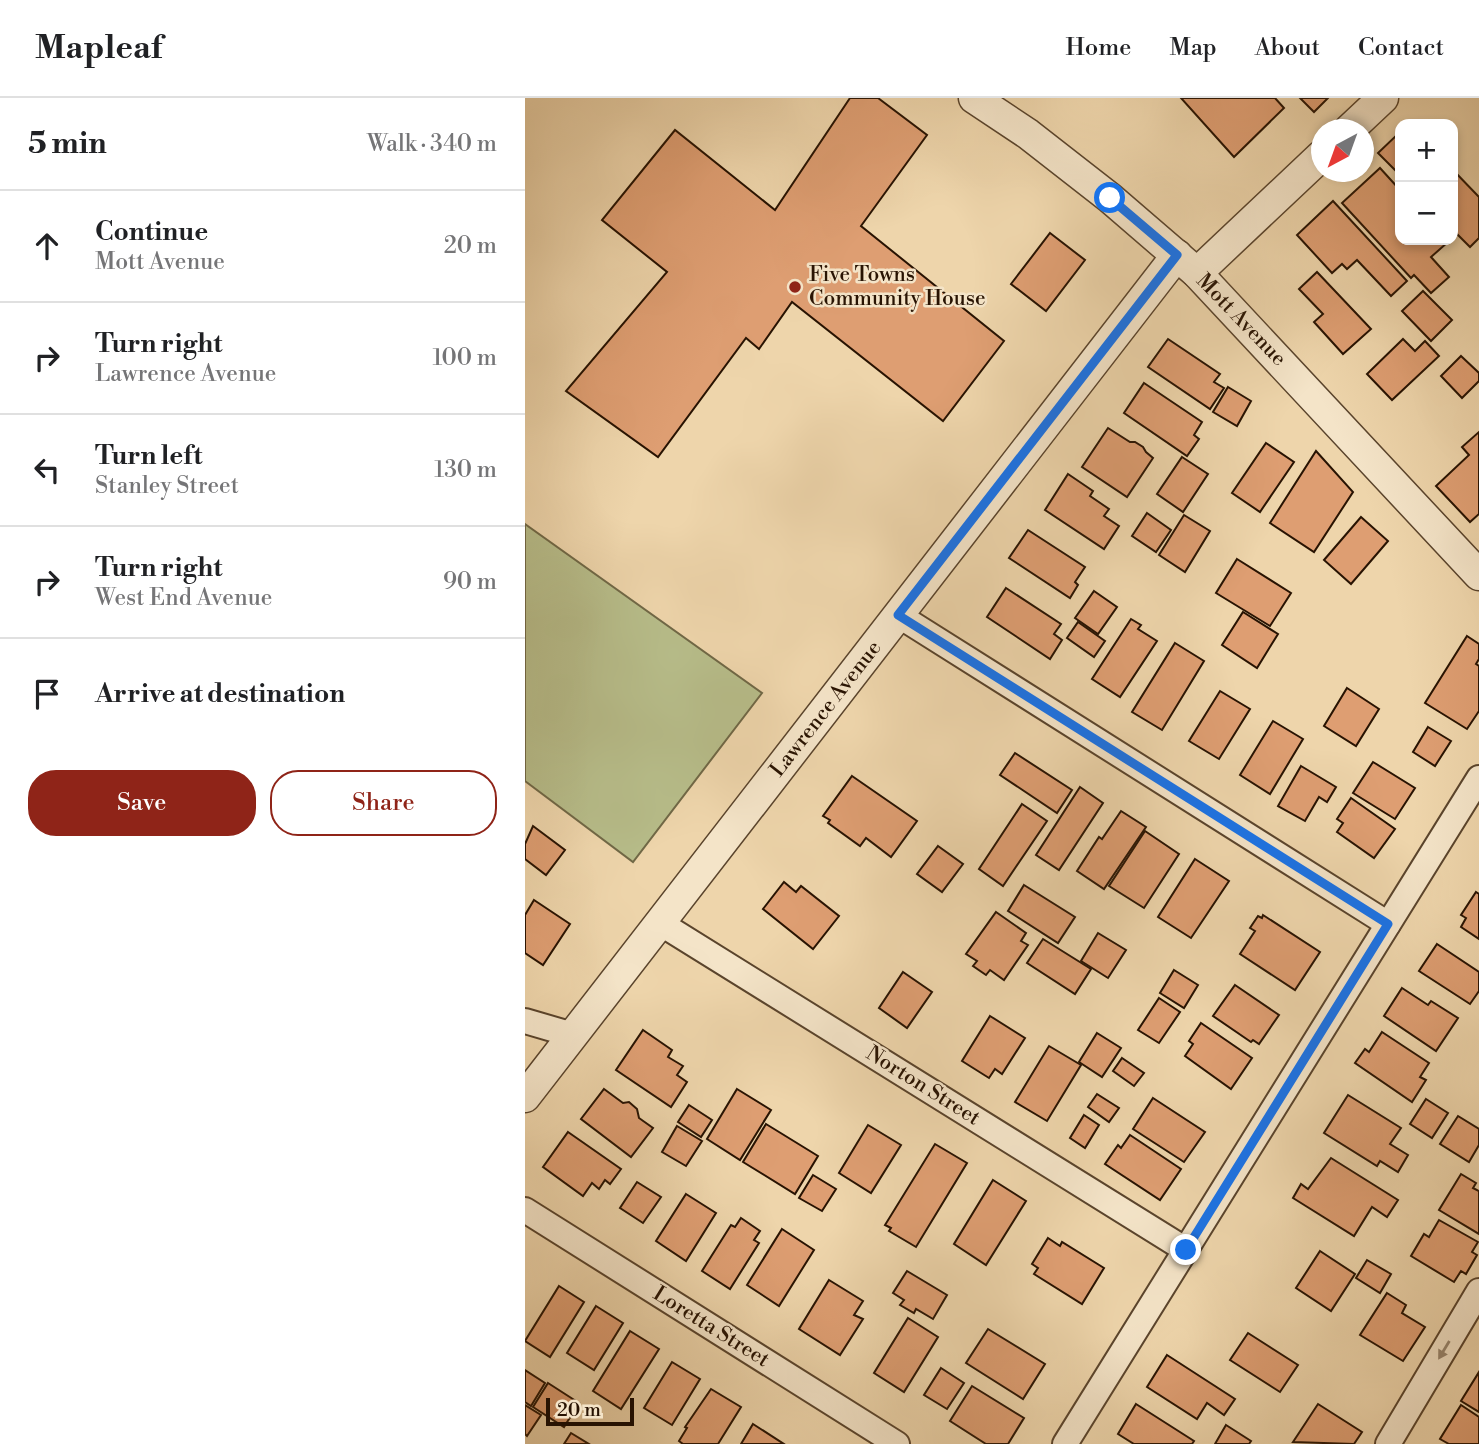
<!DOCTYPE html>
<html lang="en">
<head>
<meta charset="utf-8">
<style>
	body { margin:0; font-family:"Libre Bodoni",serif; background:#f6f6f6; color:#202124 }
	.controls { position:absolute; right:21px; top:21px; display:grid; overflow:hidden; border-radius:14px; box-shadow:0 4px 10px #0003 }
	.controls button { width:63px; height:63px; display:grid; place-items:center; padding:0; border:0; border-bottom:2px solid #e0e0e0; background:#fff; color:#202124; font:35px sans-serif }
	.compass { position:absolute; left:786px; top:21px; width:63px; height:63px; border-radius:50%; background:#fff; box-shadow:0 4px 10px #0003; rotate:221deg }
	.scale { position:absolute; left:21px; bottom:18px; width:88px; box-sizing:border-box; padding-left:7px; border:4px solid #281302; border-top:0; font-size:19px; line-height:24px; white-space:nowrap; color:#281302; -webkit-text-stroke:5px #f4e4c8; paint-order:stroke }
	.stop { position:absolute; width:21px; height:21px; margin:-16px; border:5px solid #1a73e8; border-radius:50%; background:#fff }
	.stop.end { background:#1a73e8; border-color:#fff; box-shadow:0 2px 7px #0008 }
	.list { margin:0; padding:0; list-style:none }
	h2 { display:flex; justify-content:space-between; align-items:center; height:91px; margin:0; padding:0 28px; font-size:30px }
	h2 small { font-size:23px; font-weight:400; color:#757577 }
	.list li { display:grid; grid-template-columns:46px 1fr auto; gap:21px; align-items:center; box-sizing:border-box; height:112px; padding:0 28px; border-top:2px solid #e0e0e0 }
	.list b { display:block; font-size:26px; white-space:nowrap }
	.list p { margin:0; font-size:23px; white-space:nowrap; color:#757577 }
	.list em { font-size:23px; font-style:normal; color:#757577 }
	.actions { display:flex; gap:14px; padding:21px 28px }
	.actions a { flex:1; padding:16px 0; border:2px solid #8f2418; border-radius:28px; text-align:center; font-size:24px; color:#8f2418 }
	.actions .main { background:#8f2418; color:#fff }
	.icon { flex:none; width:38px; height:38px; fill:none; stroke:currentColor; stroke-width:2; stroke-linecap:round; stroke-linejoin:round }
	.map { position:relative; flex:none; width:954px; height:1346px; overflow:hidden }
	header { display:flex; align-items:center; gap:42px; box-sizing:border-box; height:98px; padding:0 35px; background:#fff; border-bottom:2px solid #e0e0e0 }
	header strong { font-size:33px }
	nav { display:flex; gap:38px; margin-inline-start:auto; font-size:24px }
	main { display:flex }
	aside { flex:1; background:#fff }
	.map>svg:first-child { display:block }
	.garden { fill:#b7bd8a; stroke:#706846; stroke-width:2 }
	.building { fill:#de9e72; stroke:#281302; stroke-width:2 }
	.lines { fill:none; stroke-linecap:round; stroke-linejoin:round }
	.minor-casing { stroke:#5a442c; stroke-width:28 }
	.tertiary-casing { stroke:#5a442c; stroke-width:33 }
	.minor { stroke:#f4e4c8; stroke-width:24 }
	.tertiary { stroke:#f4e4c8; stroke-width:30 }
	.oneway { fill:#98866f }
	.route { stroke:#1a73e8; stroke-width:9 }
	.poi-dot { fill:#8f2418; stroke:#f4e4c8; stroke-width:2.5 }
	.labels { text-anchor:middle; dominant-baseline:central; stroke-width:5; stroke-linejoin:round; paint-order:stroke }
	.poi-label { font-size:21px; fill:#281302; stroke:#f4e4c8; text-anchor:start }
	.street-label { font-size:21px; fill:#281302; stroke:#f4e4c8 }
</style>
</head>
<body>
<header>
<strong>Mapleaf</strong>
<nav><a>Home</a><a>Map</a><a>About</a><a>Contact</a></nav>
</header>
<main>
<aside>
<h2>5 min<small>Walk · 340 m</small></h2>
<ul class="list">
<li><svg class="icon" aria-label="ahead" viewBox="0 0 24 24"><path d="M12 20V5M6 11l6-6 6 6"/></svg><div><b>Continue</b><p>Mott Avenue</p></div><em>20 m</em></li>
<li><svg class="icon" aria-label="right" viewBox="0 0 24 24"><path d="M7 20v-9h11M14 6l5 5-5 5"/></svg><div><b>Turn right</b><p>Lawrence Avenue</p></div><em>100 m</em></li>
<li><svg class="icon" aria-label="left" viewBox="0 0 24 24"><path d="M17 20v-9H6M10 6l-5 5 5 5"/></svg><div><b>Turn left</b><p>Stanley Street</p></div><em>130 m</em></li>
<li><svg class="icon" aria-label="right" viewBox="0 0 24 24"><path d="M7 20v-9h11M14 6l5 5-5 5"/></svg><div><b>Turn right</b><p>West End Avenue</p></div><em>90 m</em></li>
<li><svg class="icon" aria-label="arrive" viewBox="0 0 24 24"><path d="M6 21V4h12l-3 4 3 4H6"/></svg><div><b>Arrive at destination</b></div></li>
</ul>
<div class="actions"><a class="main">Save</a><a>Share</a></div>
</aside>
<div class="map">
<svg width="954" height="1346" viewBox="0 0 954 1346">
	<rect width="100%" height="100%" fill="#eed5ab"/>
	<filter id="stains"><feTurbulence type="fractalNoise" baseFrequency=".00286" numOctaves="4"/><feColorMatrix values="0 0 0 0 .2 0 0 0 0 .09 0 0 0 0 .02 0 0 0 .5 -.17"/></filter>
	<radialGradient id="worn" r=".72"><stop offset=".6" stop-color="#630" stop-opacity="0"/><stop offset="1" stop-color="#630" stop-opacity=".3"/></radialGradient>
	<polygon class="garden" points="0,426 237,595 108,764 0,683"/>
	<g class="building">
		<polygon points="325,0 353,0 402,37 336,128 479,243 418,323 267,204 234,251 221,240 133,359 41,293 142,174 77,122 150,32 250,112"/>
		<polygon points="656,0 750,0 759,10 709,59"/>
		<polygon points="775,0 803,0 789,14"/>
		<polygon points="875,34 875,77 853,55"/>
		<polygon points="855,70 875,92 875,142 921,142 923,144 906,159 924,179 906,195 889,177 886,180 817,105"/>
		<polygon points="928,72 954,99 954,140 945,149 928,132"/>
		<polygon points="808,103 882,183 866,198 832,162 822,171 817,166 807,175 772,137"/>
		<polygon points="525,135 560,162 521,213 486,186"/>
		<polygon points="792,174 846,231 818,256 789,224 798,216 774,191"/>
		<polygon points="898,193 927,222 906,243 877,213"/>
		<polygon points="643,241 695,276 689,284 699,290 685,311 623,269"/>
		<polygon points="878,241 890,253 900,243 914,258 867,302 842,276"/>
		<polygon points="936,258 954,275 954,283 937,300 916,278"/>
		<polygon points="619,285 677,324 669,337 674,341 662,358 599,315"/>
		<polygon points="703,289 726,303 712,328 688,314"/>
		<polygon points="583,330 605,344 610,344 618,349 621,354 628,360 602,399 557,369"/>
		<polygon points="954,334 954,416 945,424 911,388 944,357 937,349"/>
		<polygon points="741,345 769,364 735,414 707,395"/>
		<polygon points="791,353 828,394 789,454 745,425"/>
		<polygon points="657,359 683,376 658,414 632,396"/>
		<polygon points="543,376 568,393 565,398 584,411 579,418 594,428 579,451 520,412"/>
		<polygon points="622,415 646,432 631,454 607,438"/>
		<polygon points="659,417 685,433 660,474 634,457"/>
		<polygon points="836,419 863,443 826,486 799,462"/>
		<polygon points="503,432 560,469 550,484 553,487 545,500 484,460"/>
		<polygon points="712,461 766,495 745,528 691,495"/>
		<polygon points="481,490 536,526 529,536 537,542 525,561 462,519"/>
		<polygon points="569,493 592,509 573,536 550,520"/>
		<polygon points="718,514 753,536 732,570 697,547"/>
		<polygon points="606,521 616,527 613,531 632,543 595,599 567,581"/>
		<polygon points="553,524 580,543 569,559 542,540"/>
		<polygon points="942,538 954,546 954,561 951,566 954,568 954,613 942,631 900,605"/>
		<polygon points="650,545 679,563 637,632 607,614"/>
		<polygon points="822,590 854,611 831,648 799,628"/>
		<polygon points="695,593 725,611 694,661 664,643"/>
		<polygon points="748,623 778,641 745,696 715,677"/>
		<polygon points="903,629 926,643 910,668 888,654"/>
		<polygon points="490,655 547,692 532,715 475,677"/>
		<polygon points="848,664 890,690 870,721 828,695"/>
		<polygon points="776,668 811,689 802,704 794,699 780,723 753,708"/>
		<polygon points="327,678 392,723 366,759 341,740 335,748 303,725 305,722 298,718"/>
		<polygon points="555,689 578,705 534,772 511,757"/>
		<polygon points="826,700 870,731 849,760 812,734 818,725 812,721"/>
		<polygon points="497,706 522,723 478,788 454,771"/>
		<polygon points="596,713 621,729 579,791 552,773 574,739 577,741"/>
		<polygon points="8,728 40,752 21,777 0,761 0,746"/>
		<polygon points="620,733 654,756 619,810 584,788"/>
		<polygon points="413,748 438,766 417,794 392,776"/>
		<polygon points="670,761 704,783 666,840 633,819"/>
		<polygon points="259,784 271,794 276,788 314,818 288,851 238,811"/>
		<polygon points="499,787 550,819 533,845 483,813"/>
		<polygon points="951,794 954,796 954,841 936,829 941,820 936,817"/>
		<polygon points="9,802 45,826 18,867 0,855 0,817"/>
		<polygon points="471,814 501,835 496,843 503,847 479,882 465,872 461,877 448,868 452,863 441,856"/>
		<polygon points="738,817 795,854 770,892 715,856 730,833 725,830 733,818 737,820"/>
		<polygon points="573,835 601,852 583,880 556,863"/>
		<polygon points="518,841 566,871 550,896 502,865"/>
		<polygon points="912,846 954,874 954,893 945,906 894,873"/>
		<polygon points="649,872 673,887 659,910 635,895"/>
		<polygon points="378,874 407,894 382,930 354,910"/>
		<polygon points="710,887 754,917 734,946 728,942 726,944 688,918"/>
		<polygon points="877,890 903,907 906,903 933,920 911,953 859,918"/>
		<polygon points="634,900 655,914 634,945 613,932"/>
		<polygon points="465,918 500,940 477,976 470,971 464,980 437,963"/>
		<polygon points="676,925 727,960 706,991 660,958 668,946 664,943"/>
		<polygon points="118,932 147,952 143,959 158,968 152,977 162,984 146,1009 91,972"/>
		<polygon points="857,934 904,965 895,979 901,982 887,1004 830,965 840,951 844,954"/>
		<polygon points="572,935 596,950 577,979 554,964"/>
		<polygon points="524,948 556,967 522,1023 490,1004"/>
		<polygon points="597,960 619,975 609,988 588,973"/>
		<polygon points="79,991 98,1005 104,1004 112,1011 114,1020 128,1030 106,1059 56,1021"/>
		<polygon points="212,991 246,1012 215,1062 182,1041"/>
		<polygon points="572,996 594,1010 584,1024 563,1009"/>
		<polygon points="823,997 876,1030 865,1046 883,1057 873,1074 855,1063 852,1068 799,1035"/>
		<polygon points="628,1000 680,1034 659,1064 608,1031"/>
		<polygon points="901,1001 923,1015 907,1040 885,1026"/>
		<polygon points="164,1007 187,1022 176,1039 153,1024"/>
		<polygon points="559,1017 574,1027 560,1050 545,1040"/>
		<polygon points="933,1018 954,1031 954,1047 944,1064 915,1046"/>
		<polygon points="241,1026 293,1058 270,1096 218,1064"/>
		<polygon points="343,1027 376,1047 346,1095 314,1075"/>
		<polygon points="152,1028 177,1043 161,1068 137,1054"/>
		<polygon points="43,1034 96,1071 85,1086 80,1082 74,1091 67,1085 58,1098 18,1069"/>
		<polygon points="605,1037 656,1071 635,1102 580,1066 593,1047 596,1050"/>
		<polygon points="410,1046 442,1065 391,1149 364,1133 366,1130 360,1127"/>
		<polygon points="806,1060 873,1102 862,1119 847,1109 829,1138 768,1100 776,1086 783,1091"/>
		<polygon points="936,1076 951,1085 948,1090 954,1093 954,1136 914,1112"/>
		<polygon points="288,1077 311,1091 297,1113 274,1100"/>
		<polygon points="468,1082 501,1103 461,1167 429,1146"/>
		<polygon points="112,1084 136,1099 118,1125 95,1110"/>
		<polygon points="161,1096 191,1115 161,1163 131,1143"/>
		<polygon points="216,1120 235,1133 229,1142 234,1145 205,1191 177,1173 206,1127 210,1129"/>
		<polygon points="914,1122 953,1144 947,1154 952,1157 941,1176 936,1173 929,1184 886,1158 899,1136 904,1139"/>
		<polygon points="257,1131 289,1152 254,1208 222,1187"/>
		<polygon points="523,1140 535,1148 537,1144 579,1170 557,1206 509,1176 513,1170 507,1166"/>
		<polygon points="795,1153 830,1176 806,1213 771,1190"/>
		<polygon points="842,1162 866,1176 855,1195 831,1180"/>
		<polygon points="382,1173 422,1197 408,1221 391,1211 389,1215 375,1207 379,1202 368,1195"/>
		<polygon points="304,1182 338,1203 329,1217 338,1221 315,1257 274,1231"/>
		<polygon points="34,1188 59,1204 25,1259 0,1243"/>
		<polygon points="862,1195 881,1207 877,1215 900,1229 878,1263 835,1237"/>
		<polygon points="71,1208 98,1225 69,1272 42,1255"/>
		<polygon points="383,1220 413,1239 379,1294 349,1275"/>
		<polygon points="463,1231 520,1266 498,1301 441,1265"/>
		<polygon points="105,1233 134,1251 96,1311 68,1293"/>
		<polygon points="723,1235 773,1267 755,1294 705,1262"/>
		<polygon points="642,1257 710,1301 699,1317 682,1305 672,1321 622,1289"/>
		<polygon points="147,1264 175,1281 147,1327 119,1310"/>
		<polygon points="416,1270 439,1285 422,1311 399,1297"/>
		<polygon points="0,1272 20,1285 6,1308 0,1304"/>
		<polygon points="954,1274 954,1314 936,1303"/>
		<polygon points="23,1285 54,1305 39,1329 8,1309"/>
		<polygon points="447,1288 499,1320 483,1346 461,1346 425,1323"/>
		<polygon points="186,1291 216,1309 193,1346 158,1346 154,1343 162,1330 160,1329"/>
		<polygon points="611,1306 669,1343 667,1346 609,1346 593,1336"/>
		<polygon points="793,1306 837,1334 829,1346 768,1344"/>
		<polygon points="0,1307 16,1317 2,1338 0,1336"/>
		<polygon points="936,1307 954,1319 954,1346 924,1346 915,1341"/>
		<polygon points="228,1326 259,1346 216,1346"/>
		<polygon points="701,1327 726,1343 724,1346 690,1346"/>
		<polygon points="46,1335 64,1346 39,1346"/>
	</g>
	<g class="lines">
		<g class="minor-casing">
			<g id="minor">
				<polyline points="373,517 863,826"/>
				<polyline points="135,825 661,1152"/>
				<polyline points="0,923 48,937"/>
				<polyline points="0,1112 372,1346"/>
				<polyline points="540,1346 954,680"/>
				<polyline points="863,1346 954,1193"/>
			</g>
		</g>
		<g class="tertiary-casing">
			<g id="tertiary">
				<polyline points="449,0 503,36 585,100 672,175 954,477"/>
				<polyline points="824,32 858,0"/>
				<polyline points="672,175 796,58"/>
				<polyline points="0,999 652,157"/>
			</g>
		</g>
		<use href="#minor" class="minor"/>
		<use href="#tertiary" class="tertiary"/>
	</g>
	<defs><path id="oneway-solid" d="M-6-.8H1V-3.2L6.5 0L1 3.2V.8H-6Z" transform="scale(1.75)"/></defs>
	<use class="oneway" href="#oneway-solid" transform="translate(919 1252) rotate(121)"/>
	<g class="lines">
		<polyline class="route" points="585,100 652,157 373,517 863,826 661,1152"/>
	</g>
	<circle class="poi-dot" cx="270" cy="189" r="7"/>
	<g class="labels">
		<g class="poi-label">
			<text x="284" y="177">Five Towns<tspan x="284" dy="24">Community House</tspan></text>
		</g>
		<g class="street-label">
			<text transform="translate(716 222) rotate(46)">Mott Avenue</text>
			<text transform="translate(301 611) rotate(-52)">Lawrence Avenue</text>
			<text transform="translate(398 988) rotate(32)">Norton Street</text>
			<text transform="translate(186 1229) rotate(32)">Loretta Street</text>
		</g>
	</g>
	<rect width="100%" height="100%" filter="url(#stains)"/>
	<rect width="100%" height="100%" fill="url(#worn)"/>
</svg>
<div class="controls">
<button>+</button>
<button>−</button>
</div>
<svg class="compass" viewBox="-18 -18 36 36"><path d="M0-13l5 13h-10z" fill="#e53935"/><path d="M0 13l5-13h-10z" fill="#757577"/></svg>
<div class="scale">20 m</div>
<div class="stop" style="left:585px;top:100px"></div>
<div class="stop end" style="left:661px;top:1152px"></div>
</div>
</main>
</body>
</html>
